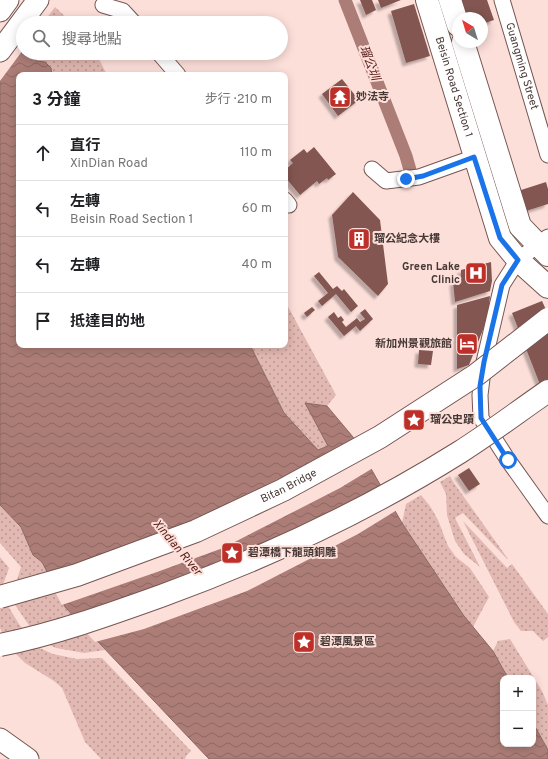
<!DOCTYPE html>
<html lang="zh-TW">
<head>
<meta charset="utf-8">
<style>
	body { margin:0; font-family:Overpass,"Noto Sans TC",sans-serif; background:#f2f2f2; color:#202124 }
	.controls { position:absolute; right:12px; bottom:12px; display:grid; overflow:hidden; border-radius:8px; box-shadow:0 2px 10px #0003 }
	.controls button { width:36px; height:36px; display:grid; place-items:center; padding:0; border:0; border-bottom:1px solid #e0e0e0; background:#fff; color:#202124; font:20px sans-serif }
	.compass { position:absolute; left:452px; top:12px; width:36px; height:36px; border-radius:50%; background:#fff; box-shadow:0 2px 10px #0003; rotate:322deg }
	.stop { position:absolute; width:12px; height:12px; margin:-9px; border:3px solid #1a73e8; border-radius:50%; background:#fff }
	.stop.end { background:#1a73e8; border-color:#fff; box-shadow:0 1px 4px #0008 }
	.list { margin:0; padding:0; list-style:none }
	h2 { display:flex; justify-content:space-between; align-items:center; height:52px; margin:0; padding:0 16px; font-size:17px }
	h2 small { font-size:13px; font-weight:400; color:#757577 }
	.list li { display:grid; grid-template-columns:26px 1fr auto; gap:12px; align-items:center; box-sizing:border-box; height:56px; padding:0 16px; border-top:1px solid #e0e0e0 }
	.list b { display:block; font-size:15px; white-space:nowrap }
	.list p { margin:0; font-size:13px; white-space:nowrap; color:#757577 }
	.list em { font-size:13px; font-style:normal; color:#757577 }
	.icon { flex:none; width:22px; height:22px; fill:none; stroke:currentColor; stroke-width:2; stroke-linecap:round; stroke-linejoin:round }
	.map { position:relative; flex:none; width:548px; height:759px; overflow:hidden }
	.search { position:absolute; background:#fff; box-shadow:0 2px 10px #0003; left:16px; top:16px; width:272px; height:44px; display:flex; align-items:center; gap:10px; box-sizing:border-box; padding:0 14px; border-radius:22px; color:#757577; font-size:15px }
	.panel { position:absolute; background:#fff; box-shadow:0 2px 10px #0003; left:16px; top:72px; width:272px; height:276px; border-radius:8px }
	.map>svg:first-child { display:block }
	.grass { fill:url(#grass-dots) }
	.water { fill:url(#water-waves); stroke:#8d6863 }
	.pier { fill:#fddfda }
	.lines { fill:none; stroke-linecap:round; stroke-linejoin:round }
	.canal { stroke:#ac7d77; stroke-width:13 }
	.building { fill:#835751; filter:url(#shadow) }
	.street-casing { stroke:#755652; stroke-width:17 }
	.secondary-casing { stroke:#755652; stroke-width:23 }
	.primary-casing { stroke:#755652; stroke-width:24 }
	.street { stroke:#fff; stroke-width:15 }
	.secondary { stroke:#fff; stroke-width:21 }
	.primary { stroke:#fff; stroke-width:22 }
	.highway-bridge-casing { stroke:#755652; stroke-width:24; stroke-linecap:butt }
	.highway-bridge { stroke:#fff; stroke-width:22 }
	.route { stroke:#1a73e8; stroke-width:5 }
	.labels { text-anchor:middle; dominant-baseline:central; stroke-width:4; stroke-linejoin:round; paint-order:stroke }
	.street-label { font-size:11px; fill:#463835; stroke:#fddfda }
	.poi-label { font-size:11px; font-weight:bold; fill:#463835; stroke:#fddfda; text-anchor:start }
	.water-label { font-size:12px; font-style:italic; fill:#571b16; stroke:#fddfda }
</style>
</head>
<body>
<div class="map">
<svg width="548" height="759" viewBox="0 0 548 759">
	<defs>
		<pattern id="grass-dots" width="8" height="8" patternUnits="userSpaceOnUse"><rect width="8" height="8" fill="#e2b8b2"/><path d="M2 2h.1M6 6h.1" fill="none" stroke="#b99792" stroke-width="1.8" stroke-linecap="round"/></pattern>
		<pattern id="water-waves" width="16" height="10" patternUnits="userSpaceOnUse"><rect width="16" height="10" fill="#ac7d77"/><path d="M0 5q4-4 8 0t8 0" fill="none" stroke="#8e6762"/></pattern>
		<filter id="shadow"><feDropShadow dx="-3.5" dy="3.5" stdDeviation="1" flood-color="#0004"/></filter>
	</defs>
	<rect width="100%" height="100%" fill="#fddfda"/>
	<g class="grass">
		<polygon points="55,7 72,23 43,23"/>
		<polygon points="35,53 96,53 107,75 52,75 51,68 45,62 36,62"/>
		<polygon points="285,301 336,395 327,406 306,403 328,446 318,450 284,413 250,345 285,345"/>
		<polygon points="450,476 454,483 508,559 507,559 463,513 455,518 480,567 464,554 455,541 447,515 446,494 440,482"/>
		<polygon points="421,495 430,506 438,520 448,546 456,557 470,568 489,597 473,627 464,616 402,523 406,504"/>
		<polygon points="0,505 21,527 33,555 42,562 65,607 105,650 84,653 56,648 39,640 11,599 21,567 0,543"/>
		<polygon points="463,521 507,568 512,564 548,614 548,637 543,641 533,631 521,631 514,622"/>
		<polygon points="0,557 9,568 0,593 19,624 37,647 53,654 77,659 102,658 191,751 186,756 185,759 101,759 85,742 62,688 54,681 25,663 10,648 3,635 0,628"/>
		<polygon points="510,639 542,691 548,705 548,750 533,723 533,678 508,678 493,651 498,641"/>
	</g>
	<polygon class="water" points="0,0 23,23 23,53 35,53 36,61 45,62 51,68 52,75 19,75 19,345 250,345 284,413 318,450 328,446 305,403 327,406 353,437 402,523 464,616 493,651 508,678 503,678 503,744 533,744 533,723 548,750 548,759 209,759 65,607 42,562 33,555 21,527 0,505"/>
	<g class="pier">
		<polygon points="0,0 16,0 29,22 23,23 23,50 0,81"/>
		<polygon points="357,440 373,468 340,488 223,548 157,572 62,605 47,577 160,537 309,468"/>
		<polygon points="382,485 397,510 358,534 247,591 144,629 95,642 70,615 235,563 355,502"/>
	</g>
	<g class="lines">
		<polyline class="canal" points="345,0 406,156 410,170"/>
	</g>
	<g class="building">
		<polygon points="360,0 372,0 376,10 366,15"/>
		<polygon points="378,0 401,0 381,8"/>
		<polygon points="460,0 487,0 494,20 482,24 482,18 466,18"/>
		<polygon points="414,4 430,56 406,63 391,11"/>
		<polygon points="342,79 359,100 338,116 322,94"/>
		<polygon points="314,147 336,174 328,180 327,178 319,184 317,181 300,195 285,177 285,170 293,163 290,160 304,149 307,153"/>
		<polygon points="546,182 548,189 548,204 526,211 518,191"/>
		<polygon points="353,192 380,220 388,284 378,296 338,257 332,215"/>
		<polygon points="491,262 492,281 490,291 455,302 453,282 461,280 461,270"/>
		<polygon points="319,272 333,289 337,286 342,291 344,289 358,306 351,312 336,294 322,306 318,301 328,293 314,276"/>
		<polygon points="490,296 488,317 469,365 457,369 457,305"/>
		<polygon points="542,301 548,314 548,405 512,313"/>
		<polygon points="312,307 315,310 307,317 304,313"/>
		<polygon points="365,309 373,319 360,331 356,326 344,336 328,317 334,312 338,318 341,316 344,320 342,322 346,327 357,318 360,322 365,319 360,313"/>
		<polygon points="419,350 433,351 431,365 418,364"/>
		<polygon points="469,468 480,484 469,491 458,475"/>
	</g>
	<g class="lines">
		<g class="street-casing">
			<g id="street">
				<path id="s1" d="M502,0L548,155"/>
				<polyline points="103,5 123,11 134,23"/>
				<polyline points="159,53 178,75"/>
				<polyline points="372,169 386,181 419,177 475,157"/>
				<polyline points="285,200 289,205"/>
				<polyline points="548,237 518,260 502,285 484,362 480,395 481,418 508,460 548,516"/>
			</g>
		</g>
		<g class="secondary-casing">
			<g id="secondary">
				<polyline points="0,11 8,0"/>
				<polyline points="0,51 38,0"/>
				<polyline points="0,739 28,759"/>
			</g>
		</g>
		<g class="primary-casing">
			<g id="primary">
				<path id="s2" d="M427,0L500,238L518,260L548,287"/>
				<polyline points="450,0 458,25"/>
				<polyline points="463,42 520,226 548,255"/>
			</g>
		</g>
		<use href="#street" class="street"/>
		<use href="#secondary" class="secondary"/>
		<use href="#primary" class="primary"/>
		<g class="highway-bridge-casing">
			<g id="highway-bridge">
				<path id="s3" d="M0,597L77,575L196,531L283,490L380,437L476,375L548,319"/>
				<path d="M0,645C55,634 108,615 161,596C265,558 366,511 460,452C490,433 519,411 548,391"/>
			</g>
		</g>
		<use href="#highway-bridge" class="highway-bridge"/>
	</g>
	<g class="lines">
		<polyline class="route" points="406,179 423,176 474,157 500,238 518,260 502,285 484,362 480,386 481,418 508,460"/>
	</g>
	<defs>
		<g id="temple-square" transform="scale(1.15)"><rect x="-9" y="-9" width="18" height="18" rx="4" fill="#bd2f28" stroke="#fddfda"/><path d="M0-6L5-2H3V0L6.5 2.5H4V6H1.5V3h-3V6H-4V2.5H-6.5L-3 0V-2H-5Z" fill="#fff"/></g>
		<g id="building-square" transform="scale(1.15)"><rect x="-9" y="-9" width="18" height="18" rx="4" fill="#bd2f28" stroke="#fddfda"/><path d="M-4-6H4V6H1V3H-1V6H-4ZM-2.5-4.3h1.7v1.8h-1.7ZM.8-4.3h1.7v1.8H.8ZM-2.5-1h1.7V.8h-1.7ZM.8-1h1.7V.8H.8Z" fill="#fff"/></g>
		<g id="hospital-square" transform="scale(1.15)"><rect x="-9" y="-9" width="18" height="18" rx="4" fill="#bd2f28" stroke="#fddfda"/><path d="M-5-5h3v3.5h4V-5h3V5h-3V1.5h-4V5h-3Z" fill="#fff"/></g>
		<g id="hotel-square" transform="scale(1.15)"><rect x="-9" y="-9" width="18" height="18" rx="4" fill="#bd2f28" stroke="#fddfda"/><path d="M-6-4.5h1.5V1H6V5H4.5V3h-9V5H-6ZM-4 0a1.8 1.8 0 1 1 3.6 0ZM.5 0V-2.5h3Q6-2.5 6 0Z" fill="#fff"/></g>
		<g id="sight-square" transform="scale(1.15)"><rect x="-9" y="-9" width="18" height="18" rx="4" fill="#bd2f28" stroke="#fddfda"/><path d="M0-6L1.8-2.2L6-1.7L2.9 1.2L3.7 5.4L0 3.3L-3.7 5.4L-2.9 1.2L-6-1.7L-1.8-2.2Z" fill="#fff"/></g>
	</defs>
	<g fill-rule="evenodd">
		<use href="#temple-square" x="340" y="97"/>
		<use href="#building-square" x="359" y="239"/>
		<use href="#hospital-square" x="476" y="273"/>
		<use href="#hotel-square" x="467" y="344"/>
		<use href="#sight-square" x="414" y="420"/>
		<use href="#sight-square" x="232" y="553"/>
		<use href="#sight-square" x="304" y="642"/>
	</g>
	<g class="labels">
		<g class="street-label">
			<text stroke="none"><textPath href="#s1" startOffset="69">Guangming Street</textPath></text>
			<text stroke="none"><textPath href="#s2" startOffset="91">Beisin Road Section 1</textPath></text>
			<text stroke="none"><textPath href="#s3" startOffset="310">Bitan Bridge</textPath></text>
		</g>
		<g class="poi-label">
			<text x="356" y="97">妙法寺</text>
			<text x="374" y="239">瑠公紀念大樓</text>
			<text x="460" y="267" text-anchor="end">Green Lake<tspan x="460" dy="13">Clinic</tspan></text>
			<text x="452" y="344" text-anchor="end">新加州景觀旅館</text>
			<text x="430" y="420">瑠公史蹟</text>
			<text x="248" y="553">碧潭橋下龍頭銅雕</text>
			<text x="320" y="642">碧潭風景區</text>
		</g>
		<g class="water-label">
			<text transform="translate(369 63) rotate(69)">瑠公圳</text>
			<text transform="translate(177 548) rotate(50)">Xindian River</text>
		</g>
	</g>
</svg>
<div class="controls">
<button>+</button>
<button>−</button>
</div>
<svg class="compass" viewBox="-18 -18 36 36"><path d="M0-13l5 13h-10z" fill="#e53935"/><path d="M0 13l5-13h-10z" fill="#757577"/></svg>
<div class="stop" style="left:508px;top:460px"></div>
<div class="stop end" style="left:406px;top:179px"></div>
<div class="search"><svg class="icon" aria-label="search" viewBox="0 0 24 24"><circle cx="10" cy="10" r="6"/><path d="M15 15l6 6"/></svg>搜尋地點</div>
<section class="panel">
<h2>3 分鐘<small>步行 · 210 m</small></h2>
<ul class="list">
<li><svg class="icon" aria-label="ahead" viewBox="0 0 24 24"><path d="M12 20V5M6 11l6-6 6 6"/></svg><div><b>直行</b><p>XinDian Road</p></div><em>110 m</em></li>
<li><svg class="icon" aria-label="left" viewBox="0 0 24 24"><path d="M17 20v-9H6M10 6l-5 5 5 5"/></svg><div><b>左轉</b><p>Beisin Road Section 1</p></div><em>60 m</em></li>
<li><svg class="icon" aria-label="left" viewBox="0 0 24 24"><path d="M17 20v-9H6M10 6l-5 5 5 5"/></svg><div><b>左轉</b></div><em>40 m</em></li>
<li><svg class="icon" aria-label="arrive" viewBox="0 0 24 24"><path d="M6 21V4h12l-3 4 3 4H6"/></svg><div><b>抵達目的地</b></div></li>
</ul>
</section>
</div>
</body>
</html>
